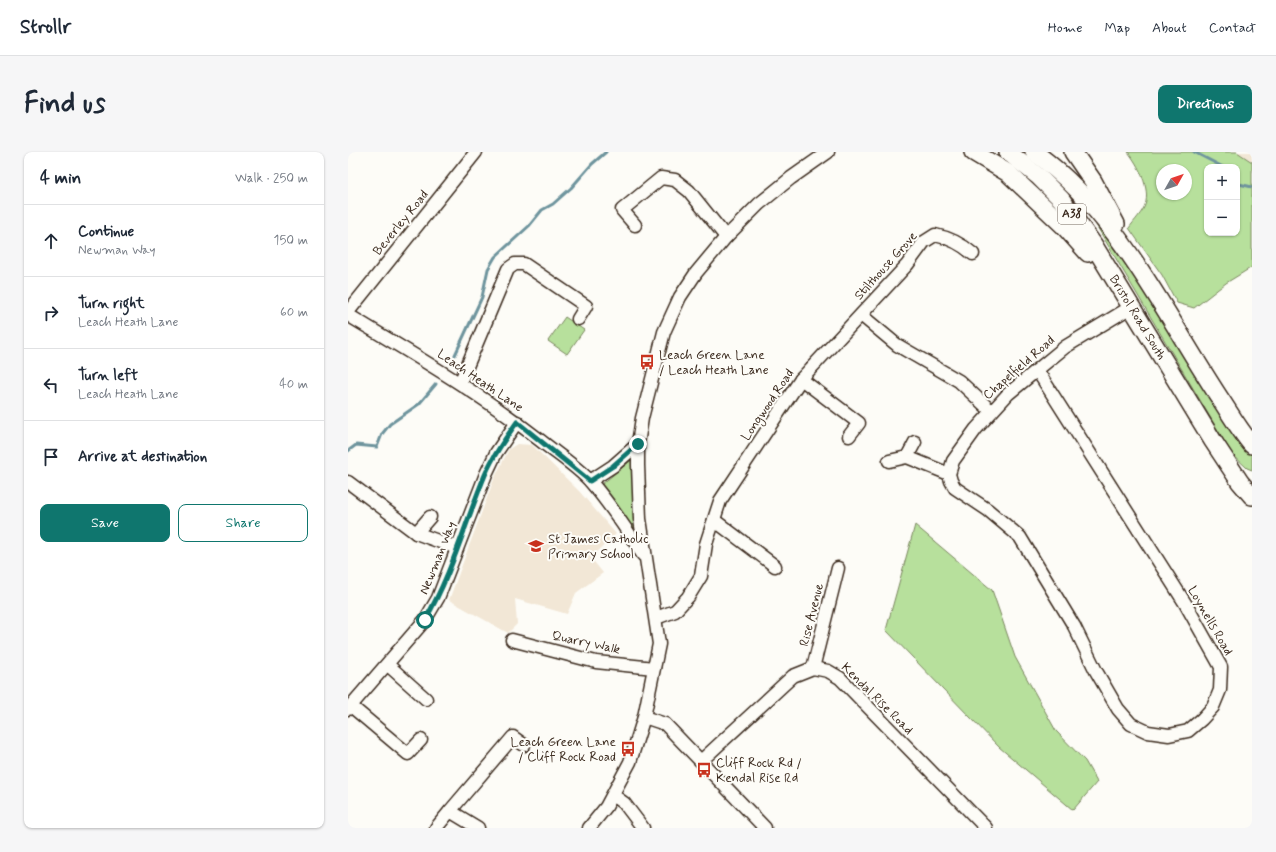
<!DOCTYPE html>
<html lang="en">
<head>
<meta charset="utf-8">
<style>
	body { margin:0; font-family:Mynerve,sans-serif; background:#f6f6f7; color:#1f2937 }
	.controls { position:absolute; right:12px; top:12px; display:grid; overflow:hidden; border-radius:8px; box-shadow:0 1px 3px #0004 }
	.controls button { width:36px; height:36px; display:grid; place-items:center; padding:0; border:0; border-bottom:1px solid #e0e1e3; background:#fff; color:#1f2937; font:20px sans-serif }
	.compass { position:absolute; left:808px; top:12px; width:36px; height:36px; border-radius:50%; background:#fff; box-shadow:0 1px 3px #0004; rotate:50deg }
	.stop { position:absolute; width:12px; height:12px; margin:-9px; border:3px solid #0f766e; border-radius:50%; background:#fff }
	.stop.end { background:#0f766e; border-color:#fff; box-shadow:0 1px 4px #0008 }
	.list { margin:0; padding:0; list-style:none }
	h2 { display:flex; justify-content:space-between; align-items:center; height:52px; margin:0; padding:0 16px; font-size:17px }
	h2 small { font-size:13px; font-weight:400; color:#747a83 }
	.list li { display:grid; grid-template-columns:26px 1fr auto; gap:12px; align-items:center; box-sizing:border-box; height:72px; padding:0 16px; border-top:1px solid #e0e1e3 }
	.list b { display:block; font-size:15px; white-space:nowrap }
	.list p { margin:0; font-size:13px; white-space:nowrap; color:#747a83 }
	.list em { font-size:13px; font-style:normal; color:#747a83 }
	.actions { display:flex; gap:8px; padding:12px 16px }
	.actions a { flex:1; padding:9px 0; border:1px solid #0f766e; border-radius:8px; text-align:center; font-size:14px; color:#0f766e }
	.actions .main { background:#0f766e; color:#fff }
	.icon { flex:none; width:22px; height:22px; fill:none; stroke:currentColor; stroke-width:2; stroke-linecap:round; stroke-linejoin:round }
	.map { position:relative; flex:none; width:904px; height:676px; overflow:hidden; border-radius:8px }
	header { display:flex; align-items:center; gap:24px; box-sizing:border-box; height:56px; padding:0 20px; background:#fff; border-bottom:1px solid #e0e1e3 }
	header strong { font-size:19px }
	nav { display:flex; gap:22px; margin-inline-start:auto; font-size:14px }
	.intro { display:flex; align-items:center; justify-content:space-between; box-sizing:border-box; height:96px; padding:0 24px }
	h1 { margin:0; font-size:28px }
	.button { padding:10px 18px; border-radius:8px; background:#0f766e; color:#fff; font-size:14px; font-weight:700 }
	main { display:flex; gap:24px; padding:0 24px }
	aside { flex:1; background:#fff; border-radius:8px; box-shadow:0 1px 3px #0004 }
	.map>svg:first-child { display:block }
	.built { fill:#f2e7d6 }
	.green { fill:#b7e09c; stroke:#79855d; fill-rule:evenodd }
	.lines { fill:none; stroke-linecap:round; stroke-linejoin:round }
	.stream { stroke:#6e949d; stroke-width:3 }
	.minor-casing { stroke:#3b2a1e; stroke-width:15 }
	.highway-casing { stroke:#3b2a1e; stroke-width:20 }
	.minor { stroke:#fdfcf7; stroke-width:12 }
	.highway { stroke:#fdfcf7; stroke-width:17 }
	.route { stroke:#0f766e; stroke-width:5 }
	.labels { text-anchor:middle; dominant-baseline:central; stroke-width:4; stroke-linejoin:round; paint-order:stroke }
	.shield { fill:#fdfcf7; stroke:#75695f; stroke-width:1 }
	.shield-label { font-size:12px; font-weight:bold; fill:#3b2a1e }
	.street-label { font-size:13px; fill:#3b2a1e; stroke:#fdfcf7 }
	.poi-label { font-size:13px; fill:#3b2a1e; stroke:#fdfcf7; text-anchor:start }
</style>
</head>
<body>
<header>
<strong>Strollr</strong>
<nav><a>Home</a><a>Map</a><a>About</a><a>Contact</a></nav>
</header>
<div class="intro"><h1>Find us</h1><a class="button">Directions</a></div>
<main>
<aside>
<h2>4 min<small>Walk · 250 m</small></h2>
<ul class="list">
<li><svg class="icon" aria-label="ahead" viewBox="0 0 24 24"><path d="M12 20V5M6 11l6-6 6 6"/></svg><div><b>Continue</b><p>Newman Way</p></div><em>150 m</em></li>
<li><svg class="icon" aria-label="right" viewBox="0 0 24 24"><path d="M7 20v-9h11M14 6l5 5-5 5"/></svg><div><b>Turn right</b><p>Leach Heath Lane</p></div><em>60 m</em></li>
<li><svg class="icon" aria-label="left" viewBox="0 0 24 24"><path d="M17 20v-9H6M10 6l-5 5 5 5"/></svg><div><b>Turn left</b><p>Leach Heath Lane</p></div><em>40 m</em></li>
<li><svg class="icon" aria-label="arrive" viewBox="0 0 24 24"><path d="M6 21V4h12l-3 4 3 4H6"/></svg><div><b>Arrive at destination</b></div></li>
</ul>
<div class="actions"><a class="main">Save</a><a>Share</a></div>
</aside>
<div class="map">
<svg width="904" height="676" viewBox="0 0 904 676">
	<rect width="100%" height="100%" fill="#fdfcf7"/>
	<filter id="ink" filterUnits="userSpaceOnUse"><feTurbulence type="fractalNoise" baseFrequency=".025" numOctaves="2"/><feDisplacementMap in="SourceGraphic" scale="8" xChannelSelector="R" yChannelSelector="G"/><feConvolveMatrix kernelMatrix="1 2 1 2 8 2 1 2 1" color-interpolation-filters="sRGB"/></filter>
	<g filter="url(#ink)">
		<g class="built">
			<polygon points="889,0 904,0 904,10"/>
			<polygon points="169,292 184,293 231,339 268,382 243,406 255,421 228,441 219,462 167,447 169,472 160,481 101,448 146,327 161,297"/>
		</g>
		<g class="green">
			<path d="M780,0H889L904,10V115L878,131L846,156L829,151L814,123L781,76C786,69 794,61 797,53C803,37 790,12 780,0ZM859,15H889V81H859ZM814,18H838V42H814Z"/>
			<polygon points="748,73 776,105 904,304 904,318 899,316 884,302"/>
			<polygon points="217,165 236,178 219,202 200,189"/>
			<polygon points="286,306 289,385 265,346 254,332"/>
			<polygon points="567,373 644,438 667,505 708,579 737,609 749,630 725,658 651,595 538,478"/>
		</g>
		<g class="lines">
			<g class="stream">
				<polyline points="846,0 875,15"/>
				<polyline points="889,29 891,32 904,35"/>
				<polyline points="107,203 134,145 140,117 147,105 181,74 194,58 205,52 223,36 244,12 258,0"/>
				<polyline points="0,299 8,293 29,295 34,282 42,272 71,252 88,232"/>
			</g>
			<g class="minor-casing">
				<g id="minor">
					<polyline points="287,73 274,58 313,26 327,28 341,39 378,85"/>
					<polyline points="0,160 128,0"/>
					<path d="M0,163C66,203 132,241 193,289C209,302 228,314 242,329C262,352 279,378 295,403"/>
					<polyline points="513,163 549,193 611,229 643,259"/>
					<polyline points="689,218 837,451 873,515 872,538 865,555 854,567 840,579 821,583 800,580 783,572 770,557 748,519 726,474 672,385 640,358 607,336 603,329 601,322 605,309 628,277 660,242 689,218 717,195 783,155"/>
					<polyline points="453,227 511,271 501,284"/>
					<polyline points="112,231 160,117 167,112 176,112 238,154 230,167"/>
					<polyline points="559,305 601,322"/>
					<polyline points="541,309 559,305 567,290"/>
					<polyline points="242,329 265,314 290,292"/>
					<polyline points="0,330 68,381 82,365"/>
					<polyline points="366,368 427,414"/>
					<polyline points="68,381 109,396"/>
					<path d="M308,466L327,459L340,445L353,424L358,392L372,349L453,227L559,113L576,90L587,83C602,86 613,91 625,102"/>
					<polyline points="164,488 248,510 306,516"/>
					<polyline points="40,513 78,547"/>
					<polyline points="465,516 490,416"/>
					<polyline points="3,554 60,602 73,588"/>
					<polyline points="0,557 77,468 90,446 138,322 148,301 169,270"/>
					<polyline points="296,565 317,572 417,676"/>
					<polyline points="353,609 445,524 465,516 480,519 492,526 638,676"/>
					<polyline points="265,643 276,651 295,676"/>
					<polyline points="102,659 165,585 176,593"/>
					<polyline points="88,676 102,659 130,676"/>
					<polyline points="241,676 258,655 282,610 296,565 311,492 292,367 290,313 290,292 294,266 316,180 332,145 348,121 378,85 411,52 443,26 480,0"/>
				</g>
			</g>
			<g class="highway-casing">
				<g id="highway">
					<polyline points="625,0 660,21 716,74 740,101"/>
					<path id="s1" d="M660,0L691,25L713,47L745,92L865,289L892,330L904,344"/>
					<path d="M686,0C773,63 817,164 875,251C884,265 893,280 904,293"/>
					<polyline points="725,0 745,29 768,72"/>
				</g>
			</g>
			<use href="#minor" class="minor"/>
			<use href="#highway" class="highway"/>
		</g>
	</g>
	<g class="lines" filter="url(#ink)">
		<path class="route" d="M77,468C104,422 117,371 137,323C145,304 157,287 169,270L242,329L265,314L290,292"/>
	</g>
	<defs>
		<g id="bus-bare" transform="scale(1.2)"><path d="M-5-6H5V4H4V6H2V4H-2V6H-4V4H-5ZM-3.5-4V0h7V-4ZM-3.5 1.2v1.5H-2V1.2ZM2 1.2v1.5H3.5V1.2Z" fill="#c8321e" stroke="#fdfcf7" stroke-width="2.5" paint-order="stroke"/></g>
		<g id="school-bare" transform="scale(1.2)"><path d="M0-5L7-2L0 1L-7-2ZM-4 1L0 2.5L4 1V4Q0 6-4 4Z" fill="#c8321e" stroke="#fdfcf7" stroke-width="2.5" paint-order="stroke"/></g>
	</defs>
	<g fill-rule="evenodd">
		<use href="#bus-bare" x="299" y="210"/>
		<use href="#school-bare" x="188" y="394"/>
		<use href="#bus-bare" x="280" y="597"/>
		<use href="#bus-bare" x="356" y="618"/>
	</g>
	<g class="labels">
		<rect class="shield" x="710" y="52" width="28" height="20" rx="3"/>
		<g class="shield-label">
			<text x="724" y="62">A38</text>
		</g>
		<g class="street-label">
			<text transform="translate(53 71) rotate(-51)">Beverley Road</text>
			<text transform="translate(538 114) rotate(-48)">Stilthouse Grove</text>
			<text stroke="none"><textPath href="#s1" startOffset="212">Bristol Road South</textPath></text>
			<text transform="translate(671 216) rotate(-41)">Chapelfield Road</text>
			<text transform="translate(132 229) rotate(34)">Leach Heath Lane</text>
			<text transform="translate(420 253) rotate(-56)">Longwood Road</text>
			<text transform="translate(90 406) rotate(-68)">Newman Way</text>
			<text transform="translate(464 463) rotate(-76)">Rise Avenue</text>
			<text transform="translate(862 469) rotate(60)">Loynells Road</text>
			<text transform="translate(238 491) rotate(12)">Quarry Walk</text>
			<text transform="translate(529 547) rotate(45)">Kendal Rise Road</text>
		</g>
		<g class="poi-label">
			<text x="311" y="203">Leach Green Lane<tspan x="311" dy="15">/ Leach Heath Lane</tspan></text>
			<text x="200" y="387">St James Catholic<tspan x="200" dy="15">Primary School</tspan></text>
			<text x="268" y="590" text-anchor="end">Leach Green Lane<tspan x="268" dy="15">/ Cliff Rock Road</tspan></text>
			<text x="368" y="611">Cliff Rock Rd /<tspan x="368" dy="15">Kendal Rise Rd</tspan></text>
		</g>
	</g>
</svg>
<div class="controls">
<button>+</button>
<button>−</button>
</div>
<svg class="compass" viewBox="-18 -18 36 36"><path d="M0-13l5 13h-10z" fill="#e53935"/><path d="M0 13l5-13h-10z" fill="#747a83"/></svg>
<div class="stop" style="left:77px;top:468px"></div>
<div class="stop end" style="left:290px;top:292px"></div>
</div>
</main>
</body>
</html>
